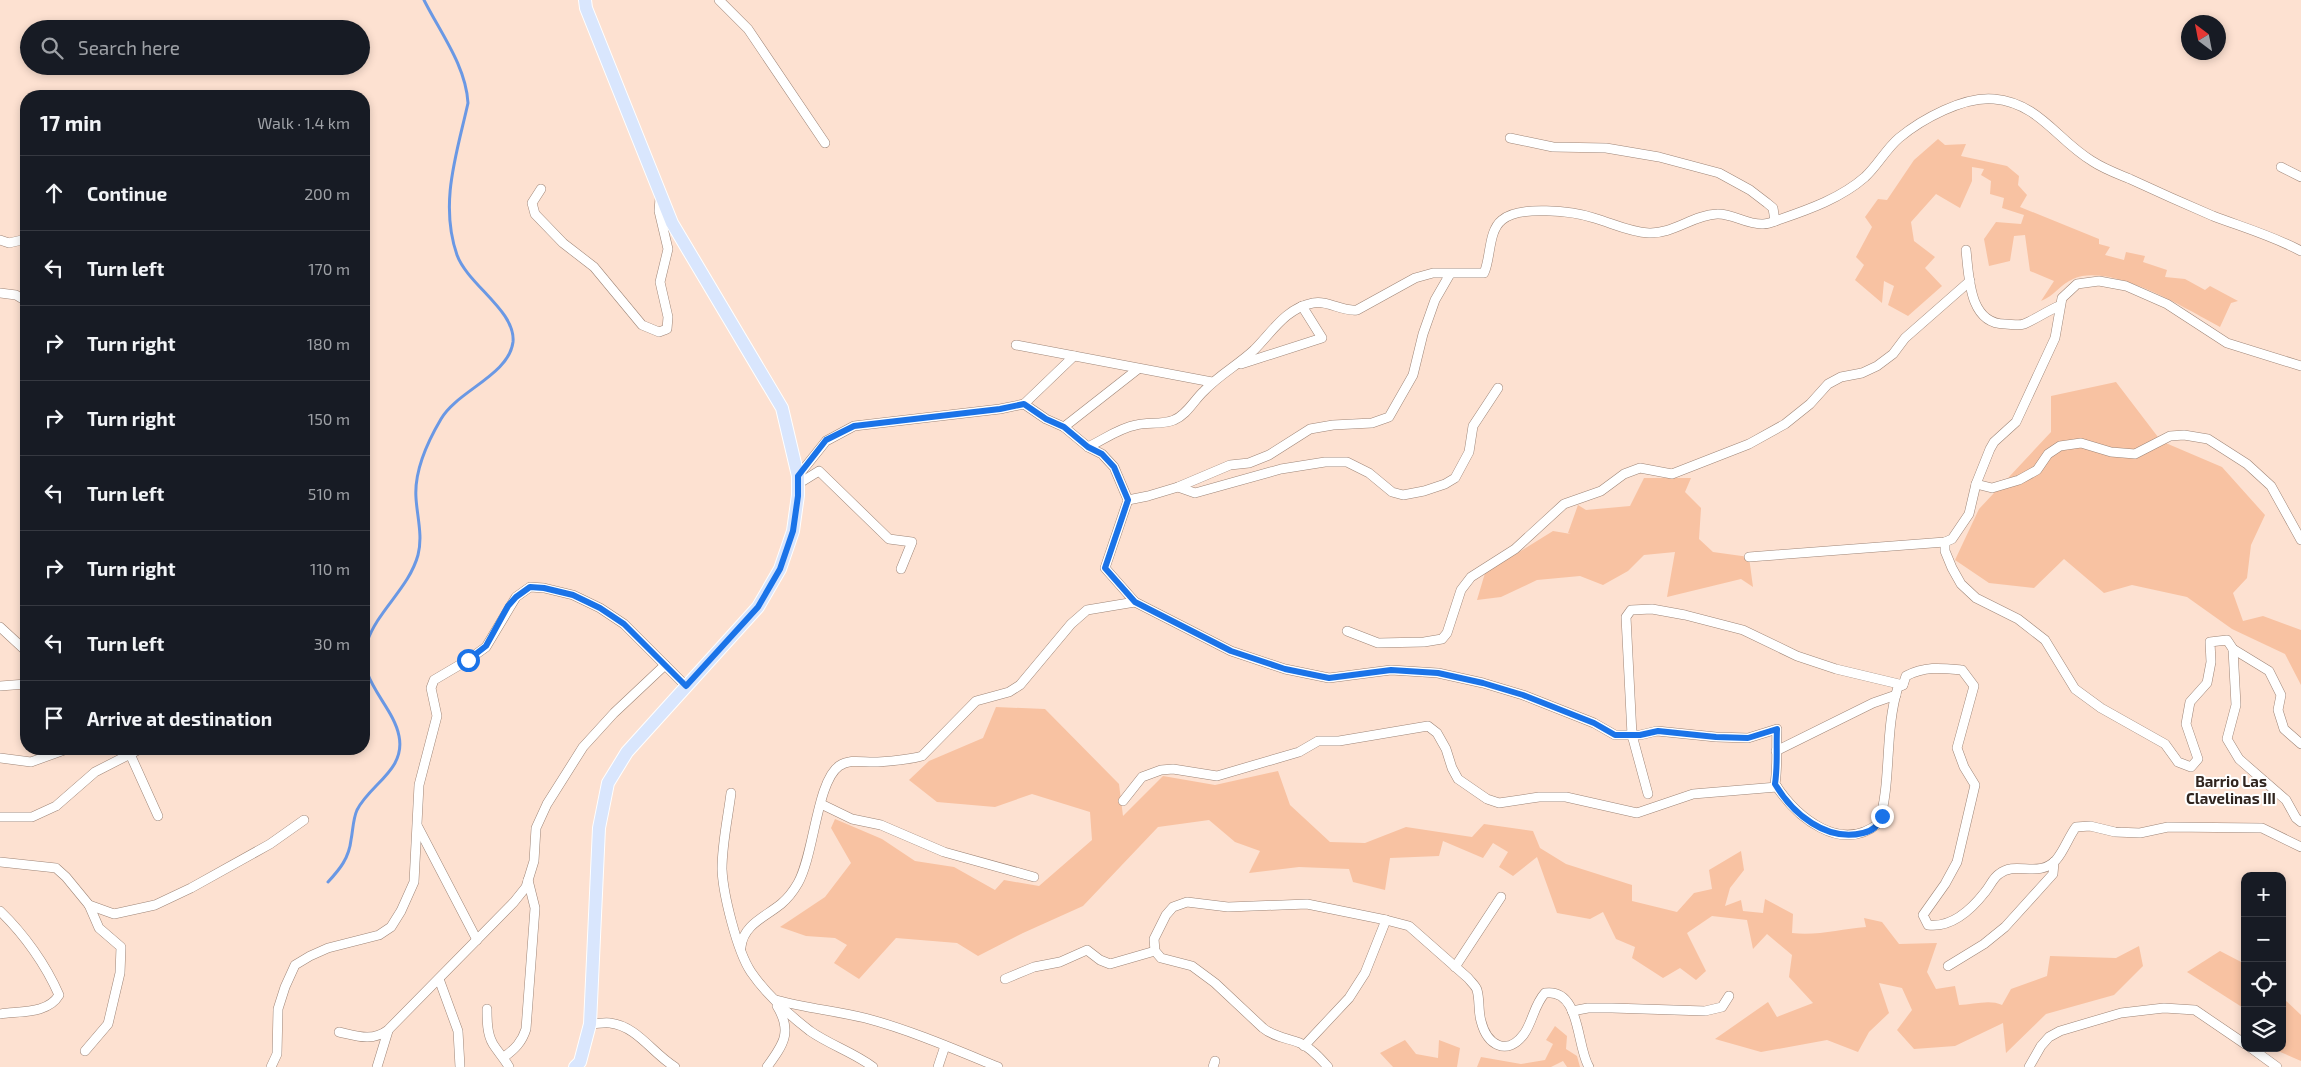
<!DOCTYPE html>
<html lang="en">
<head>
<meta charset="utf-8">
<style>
	body { margin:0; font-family:"Exo 2",sans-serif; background:#20242c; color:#f1f3f6 }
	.controls { position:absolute; right:15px; bottom:15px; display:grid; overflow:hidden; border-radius:10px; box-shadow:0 2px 8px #0003 }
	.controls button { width:45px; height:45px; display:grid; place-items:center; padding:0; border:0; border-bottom:1px solid #363941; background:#171b24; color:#f1f3f6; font:25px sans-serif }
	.compass { position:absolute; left:2181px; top:15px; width:45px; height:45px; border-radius:50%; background:#171b24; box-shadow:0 2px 8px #0003; rotate:328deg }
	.stop { position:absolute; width:15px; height:15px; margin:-11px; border:4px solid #1a73e8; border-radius:50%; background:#fff }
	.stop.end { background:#1a73e8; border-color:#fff; box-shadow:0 1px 5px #0008 }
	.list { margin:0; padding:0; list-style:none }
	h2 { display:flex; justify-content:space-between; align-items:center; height:65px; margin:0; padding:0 20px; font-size:21px }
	h2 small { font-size:16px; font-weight:400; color:#9ea1a6 }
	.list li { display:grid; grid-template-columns:32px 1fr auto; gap:15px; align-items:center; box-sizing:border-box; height:75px; padding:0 20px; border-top:1px solid #363941 }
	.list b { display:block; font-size:19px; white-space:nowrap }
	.list em { font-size:16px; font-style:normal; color:#9ea1a6 }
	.icon { flex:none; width:28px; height:28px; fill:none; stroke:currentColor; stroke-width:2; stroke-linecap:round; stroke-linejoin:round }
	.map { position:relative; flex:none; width:2301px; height:1067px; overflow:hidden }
	.search { position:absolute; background:#171b24; box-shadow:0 2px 8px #0003; left:20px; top:20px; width:350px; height:55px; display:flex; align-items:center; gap:12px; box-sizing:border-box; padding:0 18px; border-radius:28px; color:#9ea1a6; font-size:19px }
	.panel { position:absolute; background:#171b24; box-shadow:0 2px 8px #0003; left:20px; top:90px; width:350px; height:665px; border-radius:20px }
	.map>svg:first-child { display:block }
	.green { fill:#f8c2a2 }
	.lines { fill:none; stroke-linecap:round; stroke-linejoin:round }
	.stream { stroke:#6a98e4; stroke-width:3 }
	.street-casing { stroke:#9e8577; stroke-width:10 }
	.primary-casing { stroke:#fff; stroke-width:14 }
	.street { stroke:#fff; stroke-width:9 }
	.primary { stroke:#d9e6fd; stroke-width:12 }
	.route { stroke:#1a73e8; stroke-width:6 }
	.labels { text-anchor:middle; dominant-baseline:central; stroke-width:4; stroke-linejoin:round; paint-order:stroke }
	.neighbourhood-label { font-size:15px; font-weight:bold; fill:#30251f; stroke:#fff }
</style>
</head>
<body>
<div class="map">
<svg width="2301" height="1067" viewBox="0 0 2301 1067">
	<rect width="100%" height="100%" fill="#fde1d1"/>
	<g class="green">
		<path d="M1938,139L1945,145L1966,144L1961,156L2007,166L2019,176L2018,185L2027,195L2020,207L2099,239V244L2110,247L2105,255L2124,260L2126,252L2145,256L2143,262L2167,270L2165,277L2185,279L2205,290L2210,286L2238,301L2231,303L2220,327C2186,309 2111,262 2073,279C2061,284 2054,296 2041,301L2054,281L2030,271L2025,235L2014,236L2010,261L1989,266L1984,239L1996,222L2021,224L2024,215L2002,208L2004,198L1990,194L1991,181L1981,175L1984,169L1972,167V181L1960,208L1936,194L1911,222L1914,241L1935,257L1925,268L1942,286L1908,316L1888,305L1894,286L1884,281L1882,303L1855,280L1864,265L1856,257L1872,227L1865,217L1878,199L1887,200L1914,160Z"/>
		<polygon points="2116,382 2161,441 2222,467 2265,515 2251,545 2247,578 2233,593 2243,621 2263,616 2301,630 2301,685 2285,654 2232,629 2187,597 2132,585 2104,593 2064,559 2034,588 1989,583 1955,560 1979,509 2051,432 2051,396"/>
		<polygon points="1644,478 1691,478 1685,492 1701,508 1699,539 1713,552 1749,557 1753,587 1741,579 1667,597 1675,552 1644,555 1628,571 1603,585 1580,576 1537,580 1501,597 1477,600 1485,573 1553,531 1571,534 1568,533 1578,505 1586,510 1630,506"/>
		<path d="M996,707L1045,709L1119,784L1123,816L1163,776L1215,785L1278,771L1290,805L1330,842L1365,843L1406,827L1472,837L1484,824L1533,831L1540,848L1566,864L1632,885V901L1677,912L1694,893L1712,889L1709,870L1741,851L1744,870L1730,888L1725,906L1741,900L1743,911L1763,913L1765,899L1793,914L1792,933C1817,936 1841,929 1866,927L1864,918L1882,922L1899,944L1937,943L1927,972L1936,989L1955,986L1959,1005C1973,1005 1989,999 2002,1005L2011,989L2047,976L2050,956L2116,958L2139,946L2143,966L2114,995L2046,1014L2006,1053L2003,1023L1955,1046L1914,1049L1897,1030L1912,1010L1902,988L1879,983L1889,1013L1869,1032L1858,1052L1827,1040L1761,1052L1715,1039L1768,1002L1777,1017L1813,1003L1789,977L1792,955L1767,934L1753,949L1747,920L1712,916L1687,933L1706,971L1696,980L1680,968L1663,978L1632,958L1635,947L1616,939L1603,912L1590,919L1557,913L1537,857L1513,876L1499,867L1508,852L1493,843L1483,858L1443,841L1439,856L1390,858L1385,890L1353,882L1349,869L1299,867L1249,873L1260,851L1235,842L1209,820L1158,827L1083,906L1023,933L978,956L957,943L896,938L859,979L834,963L847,945L835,938L806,936L780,927L825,897L851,863L831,828L835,819L882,839L915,861L954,867L995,890L1004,880L1039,886L1092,840L1090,812L1032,794L995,807L937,802L909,780L929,761L983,738Z"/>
		<polygon points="2220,951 2245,964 2245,1009 2187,972"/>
		<polygon points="2282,997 2301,1015 2301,1061 2271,1048 2282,1048"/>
		<polygon points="1555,1026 1567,1036 1566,1049 1577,1056 1580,1067 1567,1067 1563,1061 1551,1067 1477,1067 1481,1057 1521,1064 1545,1060 1553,1044 1546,1040"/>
		<polygon points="1405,1040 1416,1054 1438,1058 1439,1040 1460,1048 1457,1067 1393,1067 1380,1053"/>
	</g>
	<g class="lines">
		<path class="stream" d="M328,882C340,869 349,858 351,840C353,830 353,819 357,810C370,784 406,770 399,736C393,704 354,678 367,642C378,610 409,588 418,555C423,536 417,516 416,498C414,471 428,441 441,419C457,391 509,375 513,342C516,311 468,285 457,255C439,203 457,153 468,103C466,66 440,32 424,0"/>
		<g class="street-casing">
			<g id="street">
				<polyline points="719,0 748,29 825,143"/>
				<polyline points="1510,138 1553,147 1606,148 1659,157 1719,173 1750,190 1767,203 1773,208 1775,221"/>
				<polyline points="2281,167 2301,177"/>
				<polyline points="541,189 532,203 535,214 563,243 594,267 642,325 659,332 667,329 668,317 660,282 668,249 659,211 660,198"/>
				<polyline points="0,240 9,243 26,239"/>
				<path d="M1966,250C1969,277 1969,324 2005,324C2011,324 2019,326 2024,324C2036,319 2047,311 2059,306"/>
				<polyline points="0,293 16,295 26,301"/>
				<polyline points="1016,345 1212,382"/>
				<polyline points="1241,364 1322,338 1302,306"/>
				<polyline points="1024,404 1074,356"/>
				<polyline points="1064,427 1138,369"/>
				<path d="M1088,447C1103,440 1119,428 1136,425C1148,422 1162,425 1174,420C1187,415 1194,400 1204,391C1219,375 1238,365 1254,350C1272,332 1286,308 1313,303C1328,300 1342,312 1357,310L1415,278L1433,273H1484C1491,258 1488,231 1502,220C1519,205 1573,211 1594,218C1612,223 1629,232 1649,233C1673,234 1693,215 1717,214C1732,213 1747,225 1763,224C1768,224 1775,221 1781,219C1810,209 1841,198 1865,177C1878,165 1886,149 1899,138C1922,119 1964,96 1994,99C2039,103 2057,140 2092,161C2104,169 2118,174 2130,179C2158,192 2185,204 2213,216C2242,227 2273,236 2301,251"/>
				<path d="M798,476L826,441L854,426L1000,409L1024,404L1046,419L1064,427L1088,447L1102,454L1114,467L1128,500L1105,568L1135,602L1231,651L1285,669L1329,678L1391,670L1438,673L1483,683L1523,695L1594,723L1615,735H1640L1657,731L1716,737L1748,738L1777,729C1776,748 1778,765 1775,784C1797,818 1841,854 1879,823C1892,780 1884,732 1898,687L1903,685L1906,676C1925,666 1941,668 1962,670L1974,686L1957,748L1964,767L1975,785L1957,862L1945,884L1923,915L1928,925C1952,928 1971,910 1985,892C1990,886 1993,878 1999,874C2016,860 2038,879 2056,860C2064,851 2069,836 2076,827L2090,826L2115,832L2140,833L2168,827L2262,828L2301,847"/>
				<polyline points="798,484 819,471 889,539 912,542 901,569"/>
				<polyline points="1976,484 1992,488 2019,480 2037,470 2048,454 2060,446 2081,443 2111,452 2135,454 2170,436 2184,435 2208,439 2247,464 2271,486 2301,540"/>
				<polyline points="1178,487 1195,493 1281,469 1325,462 1347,462 1369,473 1392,492 1403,495 1424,491 1445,484 1455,478 1469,452 1473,426 1498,388"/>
				<polyline points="1128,500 1148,496 1178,487 1230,465 1249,463 1269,455 1310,429 1333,425 1372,423 1389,417 1413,375 1423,334 1435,300 1450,274"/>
				<polyline points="1945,542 1945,551 1952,568 1961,584 1976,598 2018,619 2045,640 2075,689 2101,708 2165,744 2178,762 2191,767 2198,759 2186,724 2190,702 2207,683 2211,662 2210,642 2227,640 2233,649 2269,671 2281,695 2278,710 2284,729 2301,744"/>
				<polyline points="1749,557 1945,542 1952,539 1969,514 1976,484 1990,449 1994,442 2016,422 2055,338 2062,298 2077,284 2099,281 2126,286 2167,304 2227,343 2301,366"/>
				<polyline points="0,627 26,651"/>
				<polyline points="1347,631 1378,643 1424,642 1442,639 1447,633 1461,590 1471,577 1515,549 1564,504 1601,491 1624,474 1640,468 1672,474 1749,444 1785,424 1810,404 1828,384 1841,377 1862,373 1877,366 1893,354 1905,338 1970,281"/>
				<polyline points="2233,649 2236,705 2227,739 2239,759 2286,800 2296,818 2301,822"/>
				<polyline points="0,686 26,684"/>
				<polyline points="1776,751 1873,703 1896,695"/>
				<polyline points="130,754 158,816"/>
				<polyline points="0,758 31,762 67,749"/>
				<path d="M731,793C728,817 722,844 722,869C723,894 737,951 751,972C766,994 788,1014 810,1031C830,1045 853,1052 873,1067"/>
				<polyline points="1648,794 1632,735 1626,617 1631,610 1652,609 1685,615 1743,630 1797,656 1836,669 1903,685"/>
				<polyline points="1123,801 1142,777 1161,770 1173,769 1217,776 1299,752 1318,741 1339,741 1428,726 1437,733 1446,749 1452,768 1458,779 1487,799 1499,803 1539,797 1566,797 1637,813 1693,794 1777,787"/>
				<polyline points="821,804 852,819 881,825 944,852 1034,877"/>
				<polyline points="0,817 32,817 56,806 95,772 140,749"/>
				<polyline points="418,827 477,940"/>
				<polyline points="0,862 56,868 66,877 89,905 114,914 155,905 191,888 270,844 304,820"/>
				<path d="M0,911C24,934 46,965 59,995C48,1014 20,1011 0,1014"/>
				<path d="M741,947C743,925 765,917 781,904C787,899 794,890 798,883C814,855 817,781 839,766C851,758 864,763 877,762C892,761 908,760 922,756L976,701L1009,692L1020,685L1071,624L1087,610L1135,602"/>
				<polyline points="1948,966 1984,944 2005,927 2053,874 2054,862"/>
				<polyline points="1455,967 1501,897"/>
				<polyline points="439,979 458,1031 460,1067"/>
				<polyline points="1005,979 1034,967 1060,962 1087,950 1100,960 1110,964 1155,951"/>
				<path d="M776,1000C805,1008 836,1011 865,1018C910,1030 954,1049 998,1067"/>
				<path d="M487,1009C487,1020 487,1034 493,1044C498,1052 504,1058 509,1067"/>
				<polyline points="1572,1011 1588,1008 1612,1008 1705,1011 1722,1007 1729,996"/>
				<path d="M590,1024C597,1024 604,1022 610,1023C637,1026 653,1054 675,1067"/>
				<path d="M339,1032C357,1036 372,1042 388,1030L514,902L526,887L534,861L536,828L547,804L583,747L614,713L665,665"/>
				<polyline points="1304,1046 1349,998 1365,973 1386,920"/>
				<polyline points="2251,1048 2277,1067"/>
				<polyline points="85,1051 108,1024 120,973 121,947 99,928 89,905"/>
				<path d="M504,1057C515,1049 522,1042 526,1029L535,908L528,880"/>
				<polyline points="271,1067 277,1054 278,1009 285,987 295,965 310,956 328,948 379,935 391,927 401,911 414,882 419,785 437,716 431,688 434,680 468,660 486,647 516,597 530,587 544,588 573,595 600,608 624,624 686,686"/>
				<polyline points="377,1067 388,1031"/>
				<path d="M767,1067C783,1045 793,1032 777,1006"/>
				<polyline points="938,1067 945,1046"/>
				<polyline points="1213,1067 1215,1061"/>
				<path d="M1328,1067C1320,1058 1311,1048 1300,1043C1287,1038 1274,1037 1263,1028L1215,983L1192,966L1161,958L1155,951L1154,939L1166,915L1173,907L1187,902L1228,907L1307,904L1386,920L1409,926L1468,978C1471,982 1476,986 1477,990C1480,1000 1478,1011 1481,1021C1487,1045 1507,1057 1524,1034C1533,1021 1534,1005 1545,993C1581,988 1576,1046 1589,1067"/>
				<polyline points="2029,1067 2041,1046 2049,1037 2060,1031 2121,1013 2164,1008 2195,1010 2245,1044"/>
			</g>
		</g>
		<g class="primary-casing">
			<polyline id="primary" points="575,1067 580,1062 590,1024 599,828 608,783 627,752 758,607 780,569 793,531 798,495 798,476 782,408 672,223 586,8 585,0"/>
		</g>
		<use href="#street" class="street"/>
		<use href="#primary" class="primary"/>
	</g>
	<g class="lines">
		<path class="route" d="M468,660L486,646L508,606L516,597L530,587L544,588L573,595L600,608L624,624L686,686L758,607L780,569L793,531L798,496V476L826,440L854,426L1000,409L1024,404L1046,419L1064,427L1088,447L1102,454L1114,467L1128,500L1105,568L1135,602L1231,651L1285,669L1329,678L1391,670L1438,673L1483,683L1523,695L1594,723L1615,735H1640L1658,731L1716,737L1748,738L1777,729C1776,749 1778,764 1775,784C1793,814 1826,842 1863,833C1873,831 1879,825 1882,816"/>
	</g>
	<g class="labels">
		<g class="neighbourhood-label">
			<text x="2231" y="781">Barrio Las<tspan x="2231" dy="17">Clavelinas III</tspan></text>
		</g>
	</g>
</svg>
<div class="controls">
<button>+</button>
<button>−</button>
<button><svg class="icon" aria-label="locate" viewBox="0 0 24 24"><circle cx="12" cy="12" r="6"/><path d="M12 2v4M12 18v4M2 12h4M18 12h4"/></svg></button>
<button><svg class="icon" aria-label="layers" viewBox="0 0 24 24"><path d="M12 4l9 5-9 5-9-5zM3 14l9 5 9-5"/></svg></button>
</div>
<svg class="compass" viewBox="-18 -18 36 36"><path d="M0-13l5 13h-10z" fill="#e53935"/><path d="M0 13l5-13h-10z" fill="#9ea1a6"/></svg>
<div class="stop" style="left:468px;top:660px"></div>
<div class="stop end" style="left:1882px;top:816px"></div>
<div class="search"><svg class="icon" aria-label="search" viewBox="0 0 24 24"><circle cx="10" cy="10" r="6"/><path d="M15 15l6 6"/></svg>Search here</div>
<section class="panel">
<h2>17 min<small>Walk · 1.4 km</small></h2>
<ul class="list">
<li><svg class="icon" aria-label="ahead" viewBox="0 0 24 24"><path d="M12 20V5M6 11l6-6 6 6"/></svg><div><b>Continue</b></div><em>200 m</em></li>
<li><svg class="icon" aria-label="left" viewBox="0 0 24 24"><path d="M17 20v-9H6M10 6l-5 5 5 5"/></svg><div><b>Turn left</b></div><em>170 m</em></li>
<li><svg class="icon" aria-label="right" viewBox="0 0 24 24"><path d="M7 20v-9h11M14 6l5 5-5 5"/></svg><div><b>Turn right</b></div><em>180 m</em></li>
<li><svg class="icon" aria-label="right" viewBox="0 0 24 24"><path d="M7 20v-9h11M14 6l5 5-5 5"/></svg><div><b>Turn right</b></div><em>150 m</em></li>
<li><svg class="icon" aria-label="left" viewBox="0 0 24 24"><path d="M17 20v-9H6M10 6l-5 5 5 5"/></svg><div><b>Turn left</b></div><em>510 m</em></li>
<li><svg class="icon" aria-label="right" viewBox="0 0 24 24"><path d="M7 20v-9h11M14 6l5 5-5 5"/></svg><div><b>Turn right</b></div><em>110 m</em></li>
<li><svg class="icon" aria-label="left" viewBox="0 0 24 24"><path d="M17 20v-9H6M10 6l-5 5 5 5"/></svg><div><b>Turn left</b></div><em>30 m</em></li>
<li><svg class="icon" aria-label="arrive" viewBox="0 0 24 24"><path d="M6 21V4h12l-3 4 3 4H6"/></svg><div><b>Arrive at destination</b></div></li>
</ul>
</section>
</div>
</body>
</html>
